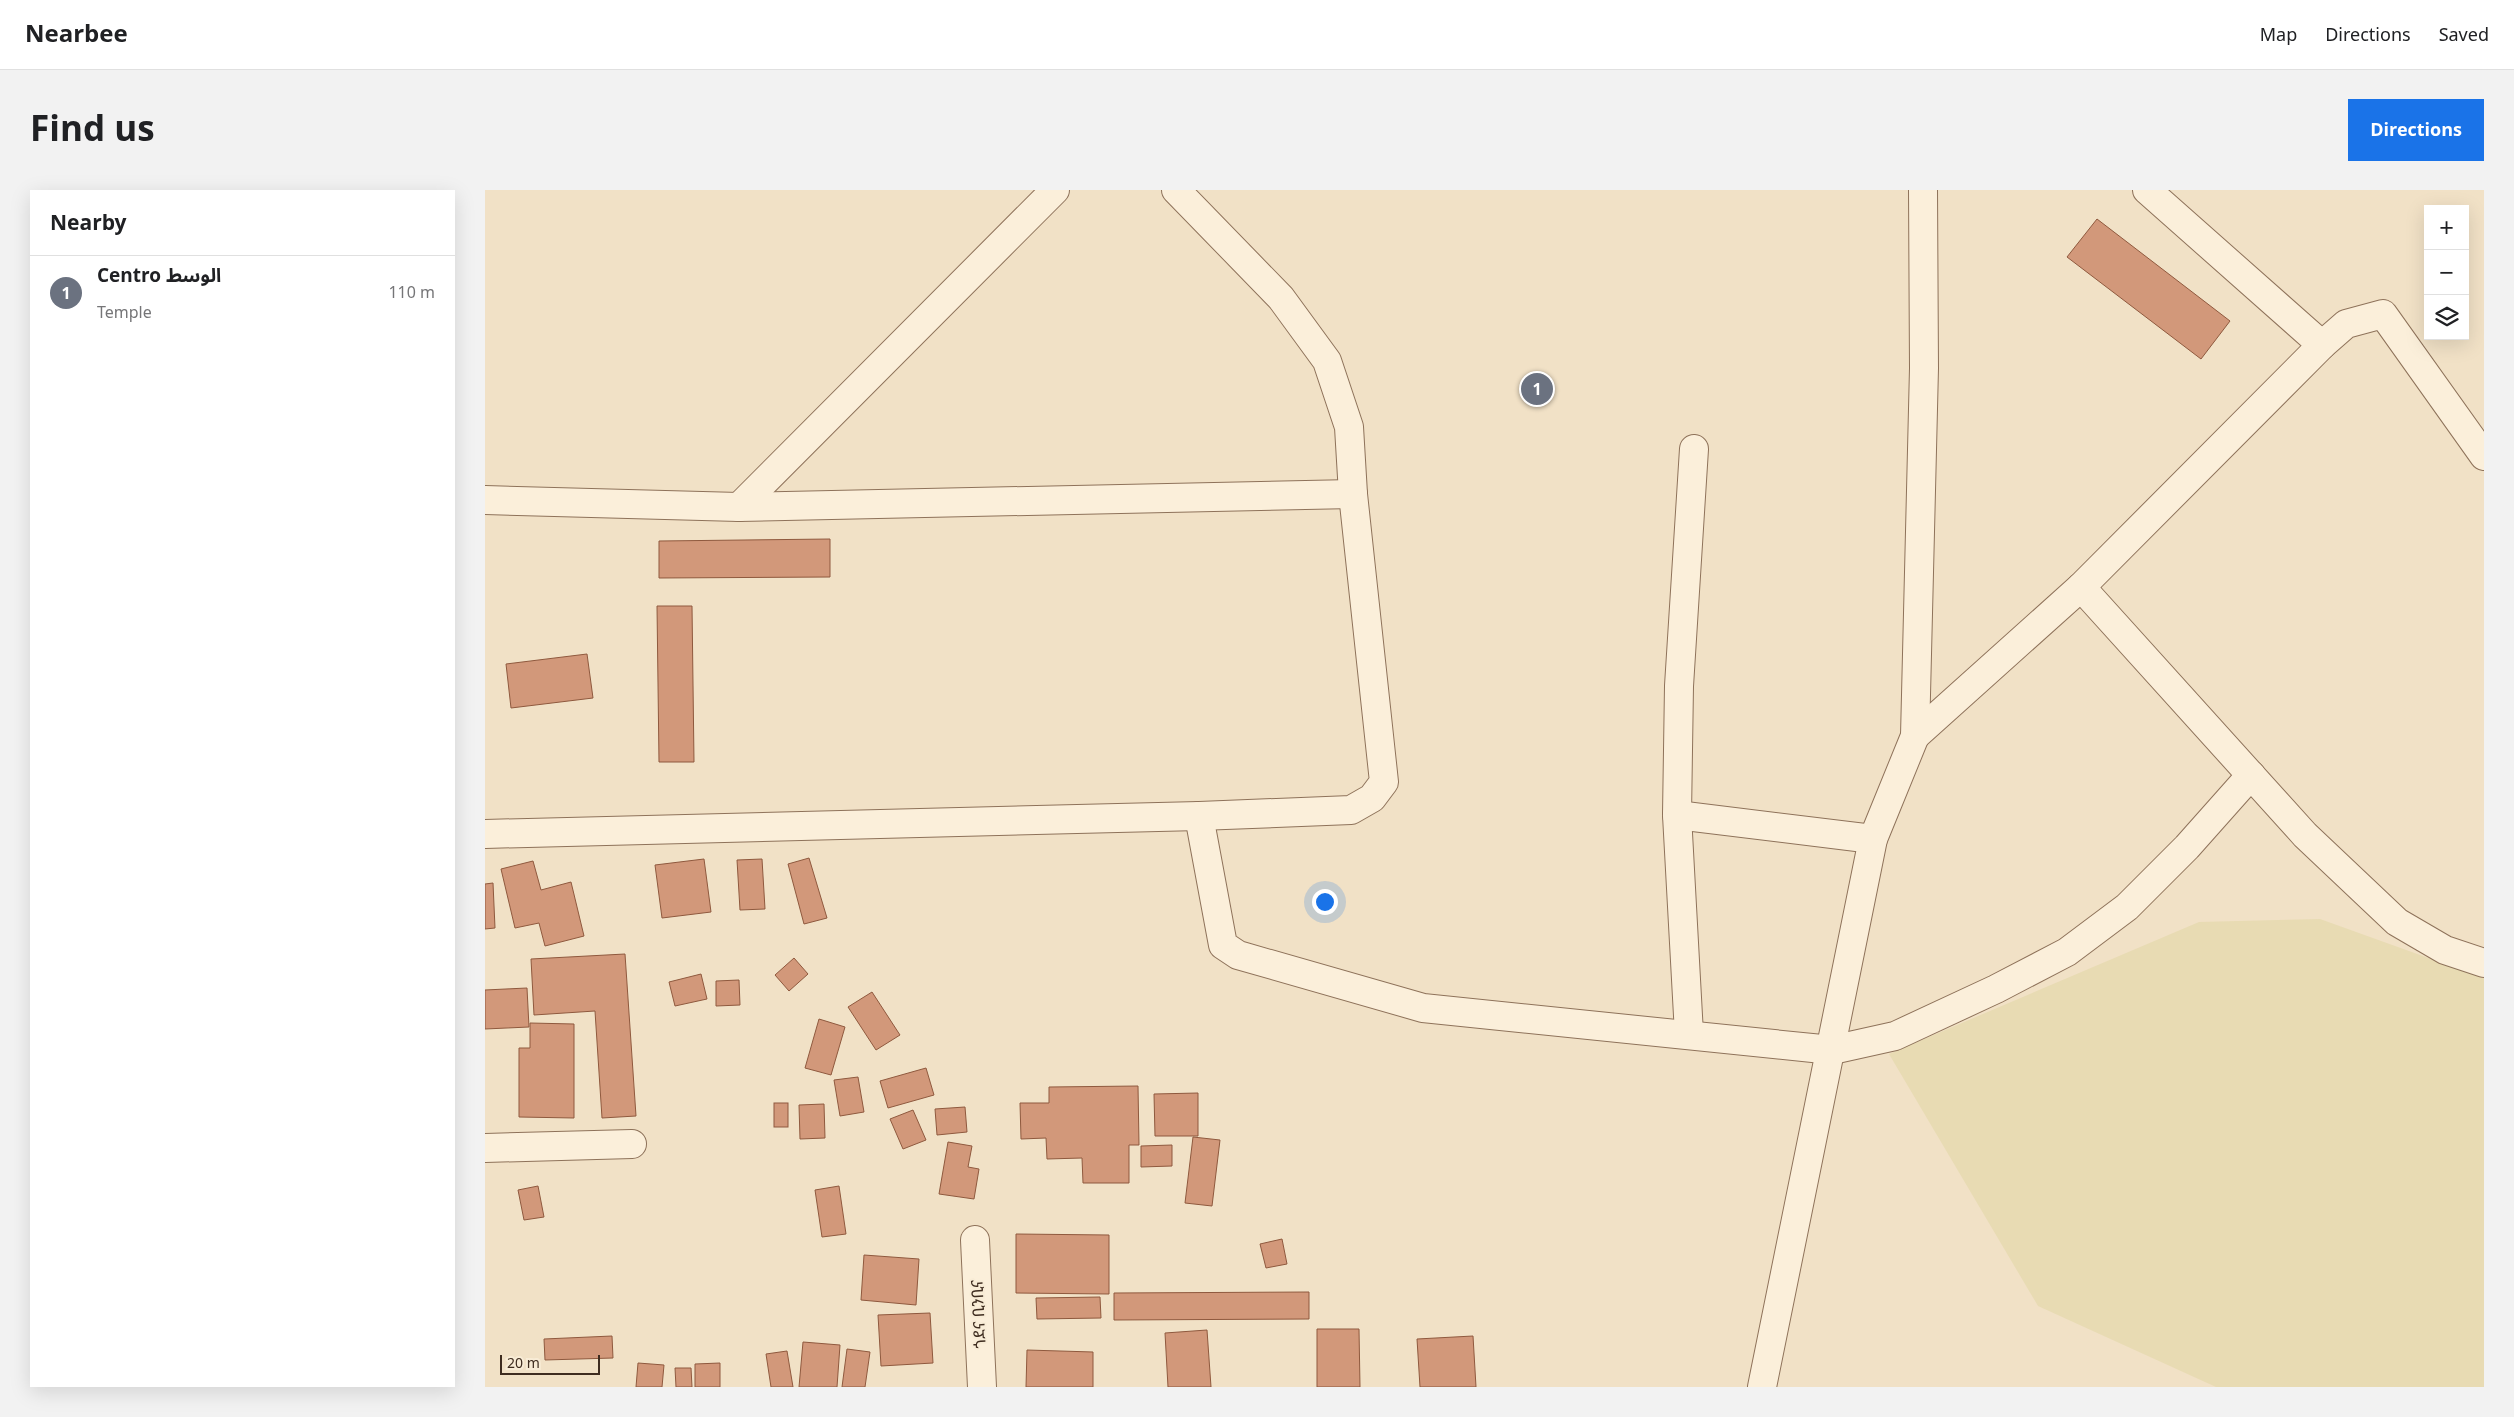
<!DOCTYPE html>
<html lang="en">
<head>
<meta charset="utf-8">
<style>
	body { margin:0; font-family:Georgia,"Noto Sans Arabic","Noto Sans Ethiopic",serif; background:#f2f2f2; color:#202124 }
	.controls { position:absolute; right:15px; top:15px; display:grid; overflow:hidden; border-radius:0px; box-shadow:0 5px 20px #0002 }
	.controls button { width:45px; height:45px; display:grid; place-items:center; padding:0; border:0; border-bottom:1px solid #e0e0e0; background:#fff; color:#202124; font:25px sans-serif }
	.scale { position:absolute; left:15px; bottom:12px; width:100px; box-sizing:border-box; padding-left:5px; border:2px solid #3e2c1f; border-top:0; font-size:14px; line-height:18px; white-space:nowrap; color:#3e2c1f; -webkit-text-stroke:4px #f8ecd6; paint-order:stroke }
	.you { position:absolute; left:839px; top:711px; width:18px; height:18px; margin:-12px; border:4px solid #fff; border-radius:50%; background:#1a73e8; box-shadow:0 0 0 8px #1a73e833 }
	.badge { display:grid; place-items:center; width:32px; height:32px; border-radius:50%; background:#1a73e8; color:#fff; font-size:16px; font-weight:700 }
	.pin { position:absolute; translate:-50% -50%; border:2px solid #fff; box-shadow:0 1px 5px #0006 }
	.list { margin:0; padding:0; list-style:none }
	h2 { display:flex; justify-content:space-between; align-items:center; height:65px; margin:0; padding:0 20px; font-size:21px }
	h2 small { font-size:16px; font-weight:400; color:#757577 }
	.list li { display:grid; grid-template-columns:32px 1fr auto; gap:15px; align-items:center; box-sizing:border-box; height:70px; padding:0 20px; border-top:1px solid #e0e0e0 }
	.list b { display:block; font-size:19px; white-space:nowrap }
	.list p { margin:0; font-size:16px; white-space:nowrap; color:#757577 }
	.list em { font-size:16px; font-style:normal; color:#757577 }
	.icon { flex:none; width:28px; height:28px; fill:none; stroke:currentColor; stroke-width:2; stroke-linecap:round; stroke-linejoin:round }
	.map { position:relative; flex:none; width:1999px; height:1197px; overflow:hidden; border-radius:0px }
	header { display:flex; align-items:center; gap:30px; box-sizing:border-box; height:70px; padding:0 25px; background:#fff; border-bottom:1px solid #e0e0e0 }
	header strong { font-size:24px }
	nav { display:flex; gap:28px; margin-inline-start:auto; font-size:18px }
	.intro { display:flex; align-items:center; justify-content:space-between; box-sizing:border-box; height:120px; padding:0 30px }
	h1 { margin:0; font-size:35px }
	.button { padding:12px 22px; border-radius:0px; background:#1a73e8; color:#fff; font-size:18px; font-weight:700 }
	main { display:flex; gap:30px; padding:0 30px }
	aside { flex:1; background:#fff; border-radius:0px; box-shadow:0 5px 20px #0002 }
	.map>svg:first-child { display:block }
	.farmland { fill:#e8dbb3 }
	.building { fill:#d2987a; stroke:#8f593e }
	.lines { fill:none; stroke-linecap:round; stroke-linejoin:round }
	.minor-casing { stroke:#8e725a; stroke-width:30 }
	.minor { stroke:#fbefda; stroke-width:28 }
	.labels { text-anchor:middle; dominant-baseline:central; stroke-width:4; stroke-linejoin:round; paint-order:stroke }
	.street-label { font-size:16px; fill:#3e2c1f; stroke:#f8ecd6 }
</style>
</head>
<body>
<header>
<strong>Nearbee</strong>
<nav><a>Map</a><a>Directions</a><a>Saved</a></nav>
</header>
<div class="intro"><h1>Find us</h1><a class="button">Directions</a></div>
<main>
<aside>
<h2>Nearby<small></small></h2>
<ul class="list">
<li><span class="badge" style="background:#6b7280">1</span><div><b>Centro الوسط</b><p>Temple</p></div><em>110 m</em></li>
</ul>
</aside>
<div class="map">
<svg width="1999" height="1197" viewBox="0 0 1999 1197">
	<rect width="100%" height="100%" fill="#f1e1c6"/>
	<polygon class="farmland" points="1835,729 1999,788 1999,1197 1731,1197 1553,1116 1404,864 1714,732"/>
	<g class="building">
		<polygon points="1612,29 1745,131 1716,169 1582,67"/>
		<polygon points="345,349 345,387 174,388 174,351"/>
		<polygon points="172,416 207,416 209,572 174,572"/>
		<polygon points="102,464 108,508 26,518 21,474"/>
		<polygon points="324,668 342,728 319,734 303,674"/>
		<polygon points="219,669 226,722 177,728 170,675"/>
		<polygon points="277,669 280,719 255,720 252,670"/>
		<polygon points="48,671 56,700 86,692 99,746 60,756 54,733 30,738 16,679"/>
		<polygon points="8,693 10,738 0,739 0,694"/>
		<polygon points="140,764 151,926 117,928 110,821 49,825 46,769"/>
		<polygon points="309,768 323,784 304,801 290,785"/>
		<polygon points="216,784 222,809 190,816 184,792"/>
		<polygon points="254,790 255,815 231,816 231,791"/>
		<polygon points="42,798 44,837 0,839 0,800"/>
		<polygon points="387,802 415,845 391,860 363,817"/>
		<polygon points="334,829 360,837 346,885 320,878"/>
		<polygon points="45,833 89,834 89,928 34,927 34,858 45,858"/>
		<polygon points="441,878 449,905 403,918 395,891"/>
		<polygon points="373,887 379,922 355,926 349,890"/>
		<polygon points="653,896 654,955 644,955 644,993 598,993 597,968 562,969 561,948 536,949 535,913 564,913 564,897"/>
		<polygon points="713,903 713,946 670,946 669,904"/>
		<rect x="289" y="913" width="14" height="24"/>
		<polygon points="339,914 340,948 315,949 314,915"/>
		<polygon points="480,917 482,942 452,945 450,919"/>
		<polygon points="428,920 441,950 418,959 405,929"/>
		<polygon points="708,947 735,950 727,1016 700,1013"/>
		<polygon points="463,952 487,956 483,977 494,979 489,1009 454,1004"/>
		<polygon points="687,955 687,976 656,977 656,956"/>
		<polygon points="53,996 59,1027 39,1030 33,1000"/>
		<polygon points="354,996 361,1044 337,1047 330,1000"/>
		<polygon points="531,1044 624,1045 624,1104 531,1103"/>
		<polygon points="797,1049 802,1074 781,1078 775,1054"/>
		<polygon points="379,1065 434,1069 431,1115 376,1110"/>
		<polygon points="824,1102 824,1129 629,1130 629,1103"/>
		<polygon points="615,1107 616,1128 552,1129 551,1108"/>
		<polygon points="445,1123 448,1173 396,1176 393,1125"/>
		<polygon points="832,1139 874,1139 875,1197 832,1197"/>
		<polygon points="722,1140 726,1197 683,1197 680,1143"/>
		<polygon points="127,1146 128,1168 60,1170 59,1149"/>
		<polygon points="988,1146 991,1197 935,1197 932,1149"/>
		<polygon points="318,1152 355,1155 352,1197 314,1197"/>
		<polygon points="362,1159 385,1162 380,1197 357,1197"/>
		<polygon points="542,1160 608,1162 608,1197 541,1197"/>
		<polygon points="302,1161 308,1197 286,1197 281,1164"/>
		<polygon points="153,1173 179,1175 177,1197 151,1197"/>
		<polygon points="235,1173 235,1197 210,1197 210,1174"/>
		<polygon points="190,1178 206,1178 207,1197 191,1197"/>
	</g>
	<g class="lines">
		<g class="minor-casing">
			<g id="minor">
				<polyline points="1837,155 1861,134 1898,124 1999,266"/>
				<polyline points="0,310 254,317 868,304"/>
				<polyline points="254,317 570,0"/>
				<polyline points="1596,397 1820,645 1912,732 1960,760 1999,773"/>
				<polyline points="1430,546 1596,397 1837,155 1662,0"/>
				<polyline points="1192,625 1388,649"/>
				<polyline points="714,626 738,755 753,765 938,818 1347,860 1410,846 1511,799 1582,762 1642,717 1702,657 1766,585"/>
				<polyline points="0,644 714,626 866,620 887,608 899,592 868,304 864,237 842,171 796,108 691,0"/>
				<polyline points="1204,844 1192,625 1194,496 1209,259"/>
				<polyline points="0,958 147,954"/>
				<polyline points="490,1050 497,1197"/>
				<polyline points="1277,1197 1388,649 1430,546 1439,178 1438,0"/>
			</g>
		</g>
		<use href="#minor" class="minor"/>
	</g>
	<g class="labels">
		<g class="street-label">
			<text transform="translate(494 1124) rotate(-93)">ጎደና ቢንቢና</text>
		</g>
	</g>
</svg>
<div class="controls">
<button>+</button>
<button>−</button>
<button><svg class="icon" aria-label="layers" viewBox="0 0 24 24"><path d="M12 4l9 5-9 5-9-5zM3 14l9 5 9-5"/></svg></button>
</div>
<div class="scale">20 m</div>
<div class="you"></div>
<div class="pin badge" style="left:1052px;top:199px;background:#6b7280">1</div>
</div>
</main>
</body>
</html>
